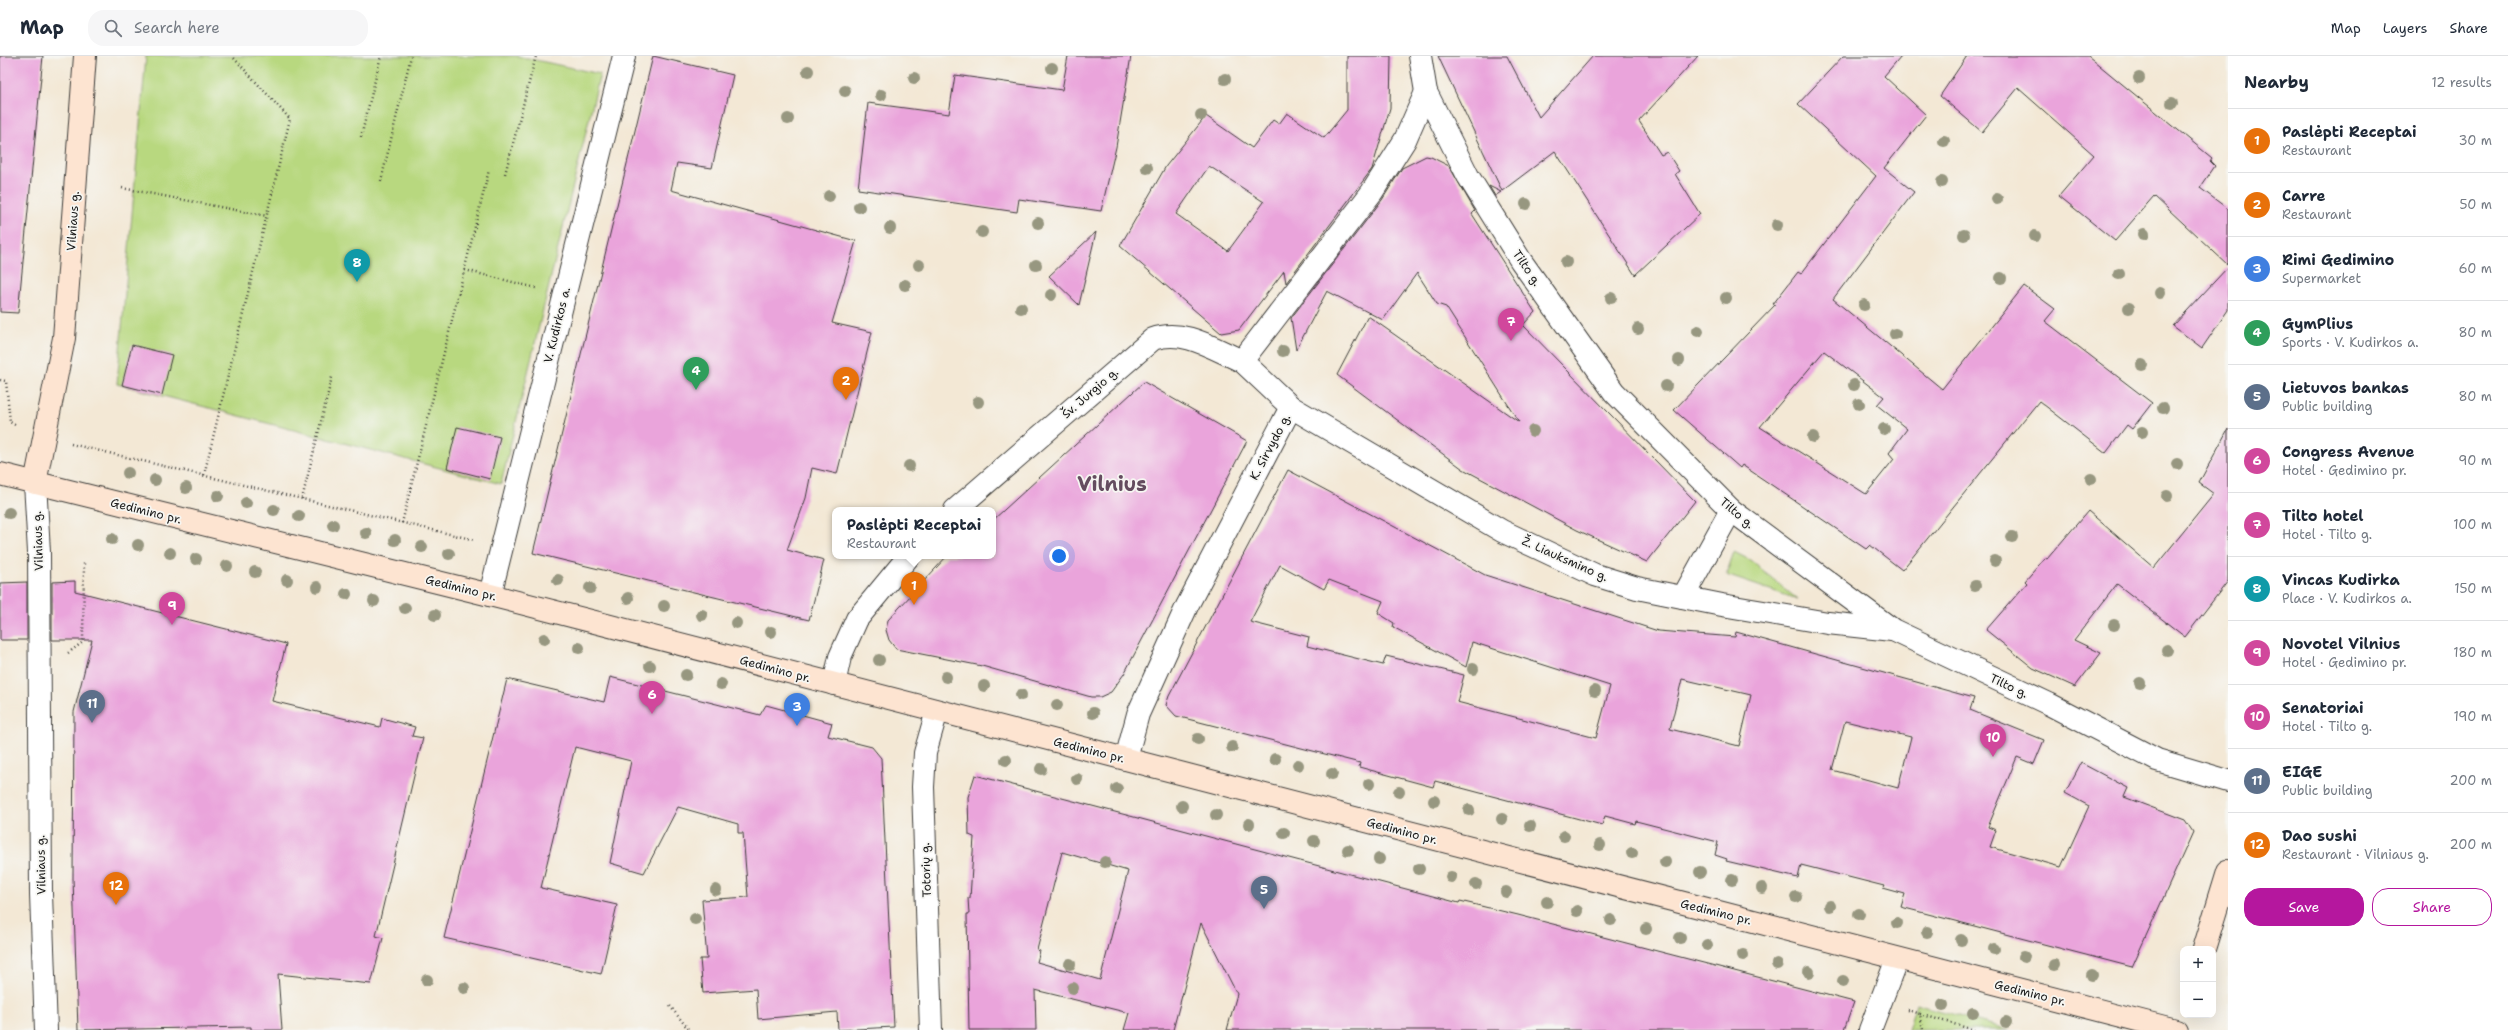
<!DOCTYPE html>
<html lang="en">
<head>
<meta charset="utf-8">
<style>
	body { margin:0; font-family:"Shantell Sans",sans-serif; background:#f6f6f7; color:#1f2937 }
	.controls { position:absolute; right:12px; bottom:12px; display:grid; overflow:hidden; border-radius:8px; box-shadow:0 4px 16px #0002 }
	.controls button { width:36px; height:36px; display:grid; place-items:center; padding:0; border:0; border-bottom:1px solid #e0e1e3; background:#fff; color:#1f2937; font:20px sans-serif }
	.you { position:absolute; left:1059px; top:500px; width:14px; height:14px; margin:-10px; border:3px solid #fff; border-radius:50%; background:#1a73e8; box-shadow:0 0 0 6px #1a73e833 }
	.badge { display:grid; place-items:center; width:26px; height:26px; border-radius:50%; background:#b5179e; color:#fff; font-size:13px; font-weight:700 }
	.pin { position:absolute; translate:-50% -33px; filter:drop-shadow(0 1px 2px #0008) }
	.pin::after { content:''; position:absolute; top:21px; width:14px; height:12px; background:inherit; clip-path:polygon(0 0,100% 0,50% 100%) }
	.popup { position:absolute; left:832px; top:451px; width:164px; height:52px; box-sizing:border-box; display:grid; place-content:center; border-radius:8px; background:#fff; filter:drop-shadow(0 1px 3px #0005); font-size:13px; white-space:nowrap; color:#747a83 }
	.popup b { font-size:15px; color:#1f2937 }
	.popup::after { content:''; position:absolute; left:50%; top:100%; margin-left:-8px; border:8px solid transparent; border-top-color:#fff }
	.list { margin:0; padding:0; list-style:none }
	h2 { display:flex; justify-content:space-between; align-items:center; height:52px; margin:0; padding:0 16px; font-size:17px }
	h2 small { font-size:13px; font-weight:400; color:#747a83 }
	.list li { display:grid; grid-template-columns:26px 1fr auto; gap:12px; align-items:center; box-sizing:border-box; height:64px; padding:0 16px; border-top:1px solid #e0e1e3 }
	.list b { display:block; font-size:15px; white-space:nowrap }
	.list p { margin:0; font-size:13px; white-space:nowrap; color:#747a83 }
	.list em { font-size:13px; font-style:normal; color:#747a83 }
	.actions { display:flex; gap:8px; padding:12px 16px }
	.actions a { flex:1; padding:9px 0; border:1px solid #b5179e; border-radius:16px; text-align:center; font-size:14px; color:#b5179e }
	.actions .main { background:#b5179e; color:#fff }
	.icon { flex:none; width:22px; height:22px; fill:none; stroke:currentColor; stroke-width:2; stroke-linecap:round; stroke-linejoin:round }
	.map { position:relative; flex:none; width:2228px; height:974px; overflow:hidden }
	header { display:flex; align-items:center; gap:24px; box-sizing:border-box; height:56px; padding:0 20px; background:#fff; border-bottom:1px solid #e0e1e3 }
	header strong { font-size:19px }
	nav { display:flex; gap:22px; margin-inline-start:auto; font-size:14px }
	.search { width:280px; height:36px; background:#f6f6f7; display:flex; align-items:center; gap:10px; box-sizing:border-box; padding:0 14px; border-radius:16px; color:#747a83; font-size:15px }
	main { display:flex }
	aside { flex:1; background:#fff }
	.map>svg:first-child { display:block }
	.green { fill:#b8d87f; stroke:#6a7a4e }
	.building { fill:#eaa4db; fill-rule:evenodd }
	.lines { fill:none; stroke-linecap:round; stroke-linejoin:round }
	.street-casing { stroke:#3c3b38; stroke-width:24 }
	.secondary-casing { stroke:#3c3b38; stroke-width:24 }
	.path { stroke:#3c3b38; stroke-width:2.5; stroke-dasharray:1 3; stroke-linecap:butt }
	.street { stroke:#fff; stroke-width:22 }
	.secondary { stroke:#fde4d1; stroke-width:22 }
	.tree { fill:#979780 }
	.labels { text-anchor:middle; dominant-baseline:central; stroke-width:3.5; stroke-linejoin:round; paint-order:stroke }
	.street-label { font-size:12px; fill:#1c1c1c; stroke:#f6f6f2 }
	.town-label { font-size:20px; font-weight:bold; fill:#644c5f; stroke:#f6f6f2 }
</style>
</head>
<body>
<header>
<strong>Map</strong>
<div class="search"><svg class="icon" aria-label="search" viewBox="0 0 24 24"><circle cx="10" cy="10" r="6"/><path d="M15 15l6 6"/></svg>Search here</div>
<nav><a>Map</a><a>Layers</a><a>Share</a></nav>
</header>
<main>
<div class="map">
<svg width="2228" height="974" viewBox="0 0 2228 974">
	<rect width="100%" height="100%" fill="#f6f6f2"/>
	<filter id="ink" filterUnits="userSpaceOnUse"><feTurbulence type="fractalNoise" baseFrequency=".025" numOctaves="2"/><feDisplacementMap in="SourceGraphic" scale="8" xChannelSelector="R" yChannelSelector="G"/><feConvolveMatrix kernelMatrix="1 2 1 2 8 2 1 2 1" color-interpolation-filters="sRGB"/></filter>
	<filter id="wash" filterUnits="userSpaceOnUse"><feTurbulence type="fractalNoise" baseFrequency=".012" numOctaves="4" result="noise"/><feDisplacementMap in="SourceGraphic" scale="16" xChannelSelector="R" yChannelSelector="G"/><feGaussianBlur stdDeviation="0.9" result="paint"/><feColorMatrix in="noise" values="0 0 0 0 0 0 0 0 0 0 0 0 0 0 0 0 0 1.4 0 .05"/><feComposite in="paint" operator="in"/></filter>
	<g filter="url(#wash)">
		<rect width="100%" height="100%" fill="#f3e8d5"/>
		<g class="green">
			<polygon points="146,0 517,0 600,18 501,428 117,328"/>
			<polygon points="1734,496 1750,504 1797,543 1726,519"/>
			<polygon points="1916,948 2010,974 1908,974"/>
		</g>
		<g id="blocks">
			<g class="building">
				<polygon points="0,0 43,0 18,257 0,256"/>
				<polygon points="653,0 733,19 712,112 677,107 671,134 856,185 832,267 872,276 837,418 812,412 806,442 787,494 824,504 809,564 533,497"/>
				<polygon points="1068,0 1131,0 1116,91 1101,155 1019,143 1017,156 858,133 868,47 949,58 955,19 1062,34"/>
				<path d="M1347,0H1391L1390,52L1372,113L1286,227L1284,215L1239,274L1221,277L1120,190L1166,110L1206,60L1252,92L1273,64L1279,68L1287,57L1324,82L1347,54ZM1209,110L1264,146L1228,195L1176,158Z"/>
				<polygon points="1438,0 1507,0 1539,61 1593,0 1698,0 1639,65 1661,99 1667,96 1679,115 1675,118 1700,158 1635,219 1555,95 1502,135"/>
				<path d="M1843,0H1901L1884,20L1926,59L1884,112L1914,136L1833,243L1942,333L2024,230L2055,253L2045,265L2152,347L2132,373L2127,369L2106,397L2039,345L1902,514L1870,489L1866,493L1742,409L1740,412L1674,354L1775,249L1773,248L1798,216L1801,218L1876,120L1798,48ZM1824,295L1884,341L1877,349L1907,373L1889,397L1894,403L1866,438L1760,371Z"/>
				<polygon points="1967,0 2088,0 2212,102 2210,105 2215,110 2200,132 2228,153 2228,209 2154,140 2115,185 2059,140 2094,99 2018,32 1982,76 1940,40"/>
				<polygon points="1426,100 1431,101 1449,110 1475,155 1472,158 1535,256 1523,269 1695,445 1647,506 1577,474 1463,413 1337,319 1368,260 1519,366 1446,251 1437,248 1417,217 1383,264 1327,235 1296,294 1291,262 1382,144 1402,112"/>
				<polygon points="1489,130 1501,136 1495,140"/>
				<polygon points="1096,176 1079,249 1049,220"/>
				<polygon points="2228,211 2228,254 2202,292 2173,270"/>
				<polygon points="132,289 172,299 162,339 122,329"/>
				<polygon points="1144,326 1247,385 1124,618 1111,636 1100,641 1091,641 982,610 896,593 889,584 886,574 888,564 947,500 993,500 993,464"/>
				<polygon points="457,371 500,381 490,423 447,412"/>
				<polygon points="2228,373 2228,525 2185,581 2117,528 2074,584 2101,597 2075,631 2033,612 1986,574 2027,527 2025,525 2045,502 2047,503 2088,455 2154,512 2214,438 2199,427"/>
				<path d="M1288,414L1485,519L1658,575L1735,581L1736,576L1974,642L1970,654L2044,684L2034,708L2017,701L1988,771L1996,774L1990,791L2061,811L2089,750L2065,737L2081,707L2128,732L2124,741L2185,764L2193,776L2132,911L1901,851L1905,838L1883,832L1884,830L1801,809L1798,822L1726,805L1727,803L1715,799L1718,786L1636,765L1635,768L1605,760L1602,769L1435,725L1433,731L1359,711L1360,707L1176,660L1166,649L1169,640ZM1280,509L1324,533L1329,524L1383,545L1378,557L1394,567L1393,571L1466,611L1472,586L1610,630L1596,682L1457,646L1464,619L1386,600L1383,609L1307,590L1309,581L1250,566ZM1682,623L1751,639L1739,690L1670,673ZM1845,665L1911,681L1898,732L1832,714Z"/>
				<polygon points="75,525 75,535 286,588 272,645 380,671 382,662 415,671 412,680 423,682 376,880 383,882 371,928 278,918 282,974 251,974 251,971 78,974 73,822 74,656 92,584 52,584 52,526"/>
				<polygon points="27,526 27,584 0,584 0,527"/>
				<polygon points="610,621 760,659 766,649 832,667 828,680 872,691 881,702 894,971 838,974 837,956 758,963 756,933 703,937 700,903 707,903 702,844 748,841 743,777 738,777 738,768 678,751 644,817 610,807 631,705 575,691 541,832 617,849 601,918 444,882 507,623 604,646"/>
				<path d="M975,719L1459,847L1460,845L1518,859L1854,946L1844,974H1227L1237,938L1201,867L1173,974H1124L1129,957L1035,934L1036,974H969L967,858H969L968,842H970L974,781L969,779L968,741ZM1062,796L1128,815L1100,924L1037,906L1040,895L1037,894Z"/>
			</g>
		</g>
	</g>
	<g filter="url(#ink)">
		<use href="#blocks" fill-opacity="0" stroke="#3c3b38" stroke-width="1"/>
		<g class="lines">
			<g class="street-casing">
				<g id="street">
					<polyline points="1420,0 1426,36 1468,120 1521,205 1614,336 1731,454 1893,574 2049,648 2157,704 2228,725"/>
					<polyline points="1426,36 1405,84 1372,136 1242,305 1291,351 1502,475 1595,519 1637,532 1722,549 1828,567 1892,574"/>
					<polyline points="35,427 39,496 41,838 46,974"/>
					<path d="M955,454L1153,283C1184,272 1214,293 1242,305"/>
					<polyline points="490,539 624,0"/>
					<polyline points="1683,541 1731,454"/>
					<polyline points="834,628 840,601 857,563 909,500"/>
					<polyline points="1126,703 1138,658 1187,550 1291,351"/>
					<polyline points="931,974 923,731 925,697 937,655"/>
					<polyline points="1870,974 1897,903"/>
				</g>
			</g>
			<g class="secondary-casing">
				<g id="secondary">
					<polyline points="0,418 490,539 2176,974"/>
					<polyline points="35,427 64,282 85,0"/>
					<polyline points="2204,893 2228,815"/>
				</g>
			</g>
			<g class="path">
				<polyline points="361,81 381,0"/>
				<polyline points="505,118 536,0"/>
				<polyline points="381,125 411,0"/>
				<polyline points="122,132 267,160"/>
				<polyline points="465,214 536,232"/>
				<polyline points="0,324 6,325 10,366 17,370"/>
				<polyline points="71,388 475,484"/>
				<polyline points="204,419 290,63 232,0"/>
				<polyline points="302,443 332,321"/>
				<polyline points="402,467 489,114"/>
				<polyline points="68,597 83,586 84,507"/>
				<polyline points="670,950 689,974"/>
				<polyline points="1907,954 1920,958 1923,974"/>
				<polyline points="1920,958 1974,974"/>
			</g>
			<use href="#street" class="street"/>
			<use href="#secondary" class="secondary"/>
		</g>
		<g class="tree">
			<circle cx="1052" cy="12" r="6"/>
			<circle cx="808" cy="15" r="6"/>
			<circle cx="914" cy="22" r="6"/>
			<circle cx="2139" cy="22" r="6"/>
			<circle cx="1225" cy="23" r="6"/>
			<circle cx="845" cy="35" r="6"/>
			<circle cx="881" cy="39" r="6"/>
			<circle cx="2172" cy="47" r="6"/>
			<circle cx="1201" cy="59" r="6"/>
			<circle cx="788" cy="63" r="6"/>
			<circle cx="1944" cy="85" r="6"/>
			<circle cx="1147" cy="112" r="6"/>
			<circle cx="1942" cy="126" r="6"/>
			<circle cx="829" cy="140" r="6"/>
			<circle cx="1997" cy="143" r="6"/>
			<circle cx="1526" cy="148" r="6"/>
			<circle cx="859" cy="151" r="6"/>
			<circle cx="1038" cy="167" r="6"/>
			<circle cx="1777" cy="169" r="6"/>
			<circle cx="890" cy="172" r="6"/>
			<circle cx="982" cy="176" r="6"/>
			<circle cx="2144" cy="178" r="6"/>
			<circle cx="1964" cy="179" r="6"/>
			<circle cx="2035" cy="180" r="6"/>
			<circle cx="1566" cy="206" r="6"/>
			<circle cx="919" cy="209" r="6"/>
			<circle cx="1036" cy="209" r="6"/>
			<circle cx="2119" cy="218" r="6"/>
			<circle cx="2001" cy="222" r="6"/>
			<circle cx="905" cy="229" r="6"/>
			<circle cx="2160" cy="237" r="6"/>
			<circle cx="1051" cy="239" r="6"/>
			<circle cx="1611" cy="242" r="6"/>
			<circle cx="1726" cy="242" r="6"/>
			<circle cx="1864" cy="249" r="6"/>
			<circle cx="1021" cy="252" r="6"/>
			<circle cx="2129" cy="252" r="6"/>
			<circle cx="1638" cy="273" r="6"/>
			<circle cx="1698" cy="275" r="6"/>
			<circle cx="1895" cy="278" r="6"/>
			<circle cx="1283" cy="295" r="6"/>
			<circle cx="1679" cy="304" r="6"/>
			<circle cx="2142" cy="309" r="6"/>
			<circle cx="1854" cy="329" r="6"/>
			<circle cx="1666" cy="330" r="6"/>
			<circle cx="978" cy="346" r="6"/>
			<circle cx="1859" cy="348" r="6"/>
			<circle cx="2163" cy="352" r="6"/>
			<circle cx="1884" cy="373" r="6"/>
			<circle cx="1533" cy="375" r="6"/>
			<circle cx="2142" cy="376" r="6"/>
			<circle cx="1813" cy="381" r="6"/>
			<circle cx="2177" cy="408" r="6"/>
			<circle cx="909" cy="410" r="6"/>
			<circle cx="128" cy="417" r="6"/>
			<circle cx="2091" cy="423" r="6"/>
			<circle cx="155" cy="424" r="6"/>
			<circle cx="186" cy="432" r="6"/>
			<circle cx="218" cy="440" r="6"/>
			<circle cx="2167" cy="440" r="6"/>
			<circle cx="246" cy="447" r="6"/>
			<circle cx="274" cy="454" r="6"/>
			<circle cx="9" cy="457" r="6"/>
			<circle cx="299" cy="460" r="6"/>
			<circle cx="333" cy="469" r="6"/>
			<circle cx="366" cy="477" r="6"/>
			<circle cx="2012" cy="481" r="6"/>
			<circle cx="112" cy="483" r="6"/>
			<circle cx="395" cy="484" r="6"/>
			<circle cx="138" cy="489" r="6"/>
			<circle cx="422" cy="491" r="6"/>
			<circle cx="170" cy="497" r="6"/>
			<circle cx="449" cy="498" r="6"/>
			<circle cx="196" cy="503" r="6"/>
			<circle cx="1995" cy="505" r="6"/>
			<circle cx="227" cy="510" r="6"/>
			<circle cx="255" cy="516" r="6"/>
			<circle cx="287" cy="524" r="6"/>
			<circle cx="558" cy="524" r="6"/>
			<circle cx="1975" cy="530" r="6"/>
			<circle cx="317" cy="531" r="6"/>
			<circle cx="590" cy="532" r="6"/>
			<circle cx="346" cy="538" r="6"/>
			<circle cx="628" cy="542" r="6"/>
			<circle cx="374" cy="545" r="6"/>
			<circle cx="664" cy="550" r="6"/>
			<circle cx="405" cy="552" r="6"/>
			<circle cx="435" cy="559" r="6"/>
			<circle cx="702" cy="559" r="6"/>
			<circle cx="736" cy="567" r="6"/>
			<circle cx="2114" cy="569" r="6"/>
			<circle cx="771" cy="576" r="6"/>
			<circle cx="544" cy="583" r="6"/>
			<circle cx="579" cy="592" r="6"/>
			<circle cx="2167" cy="594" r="6"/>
			<circle cx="879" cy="604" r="6"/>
			<circle cx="650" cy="610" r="6"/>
			<circle cx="1473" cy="613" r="6"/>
			<circle cx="686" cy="619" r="6"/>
			<circle cx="946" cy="621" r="6"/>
			<circle cx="2140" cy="627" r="6"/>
			<circle cx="721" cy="628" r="6"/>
			<circle cx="984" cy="630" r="6"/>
			<circle cx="1595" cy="635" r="6"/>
			<circle cx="1021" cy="639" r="6"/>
			<circle cx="1057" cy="649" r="6"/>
			<circle cx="1093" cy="657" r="6"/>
			<circle cx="1198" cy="683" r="6"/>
			<circle cx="1232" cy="691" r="6"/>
			<circle cx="1275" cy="703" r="6"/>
			<circle cx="1006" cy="704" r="6"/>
			<circle cx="1298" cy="709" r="6"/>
			<circle cx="1041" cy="713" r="6"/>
			<circle cx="1332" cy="718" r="6"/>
			<circle cx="1077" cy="723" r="6"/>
			<circle cx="1369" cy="728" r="6"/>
			<circle cx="1117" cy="733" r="6"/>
			<circle cx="1399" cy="736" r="6"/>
			<circle cx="1434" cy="745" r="6"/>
			<circle cx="1182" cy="750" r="6"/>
			<circle cx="1469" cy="754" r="6"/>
			<circle cx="1216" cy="759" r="6"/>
			<circle cx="1502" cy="763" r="6"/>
			<circle cx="1249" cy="768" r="6"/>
			<circle cx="1530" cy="770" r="6"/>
			<circle cx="1284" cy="777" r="6"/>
			<circle cx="1564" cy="780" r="6"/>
			<circle cx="1314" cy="785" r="6"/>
			<circle cx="1600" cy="789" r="6"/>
			<circle cx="1348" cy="794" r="6"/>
			<circle cx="1632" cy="797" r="6"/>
			<circle cx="1379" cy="803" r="6"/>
			<circle cx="1105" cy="806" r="6"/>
			<circle cx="1665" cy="806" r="6"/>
			<circle cx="1419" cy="813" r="6"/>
			<circle cx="1700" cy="816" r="6"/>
			<circle cx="1451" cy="821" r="6"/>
			<circle cx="1732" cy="824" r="6"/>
			<circle cx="1476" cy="828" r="6"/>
			<circle cx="1762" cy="832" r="6"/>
			<circle cx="716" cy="834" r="6"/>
			<circle cx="1506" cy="836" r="6"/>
			<circle cx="1796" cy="841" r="6"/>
			<circle cx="1547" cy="846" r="6"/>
			<circle cx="1830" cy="850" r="6"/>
			<circle cx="1577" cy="855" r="6"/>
			<circle cx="1859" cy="858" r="6"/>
			<circle cx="695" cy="863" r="6"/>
			<circle cx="1611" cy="864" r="6"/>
			<circle cx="1897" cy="867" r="6"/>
			<circle cx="1646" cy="873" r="6"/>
			<circle cx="1927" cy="876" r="6"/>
			<circle cx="1680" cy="882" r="6"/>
			<circle cx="1961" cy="884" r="6"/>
			<circle cx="1707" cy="889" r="6"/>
			<circle cx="1994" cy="893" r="6"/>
			<circle cx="1743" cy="899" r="6"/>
			<circle cx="2024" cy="901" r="6"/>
			<circle cx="1070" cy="908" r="6"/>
			<circle cx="1777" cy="908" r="6"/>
			<circle cx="2054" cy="909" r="6"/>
			<circle cx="1809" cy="916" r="6"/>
			<circle cx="2092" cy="919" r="6"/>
			<circle cx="427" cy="924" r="6"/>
			<circle cx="1843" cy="925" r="6"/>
			<circle cx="464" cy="932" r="6"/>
			<circle cx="1073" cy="932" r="6"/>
			<circle cx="1943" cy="949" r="6"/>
			<circle cx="1973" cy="957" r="6"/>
			<circle cx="2006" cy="966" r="6"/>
		</g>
	</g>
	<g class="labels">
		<g class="street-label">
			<text transform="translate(73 165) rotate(-86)">Vilniaus g.</text>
			<text transform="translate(1527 212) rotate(56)">Tilto g.</text>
			<text transform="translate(557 269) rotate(-76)">V. Kudirkos a.</text>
			<text transform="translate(1090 337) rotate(-41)">Šv. Jurgio g.</text>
			<text transform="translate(1270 391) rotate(-62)">K. Sirvydo g.</text>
			<text transform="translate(146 455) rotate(14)">Gedimino pr.</text>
			<text transform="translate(1737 457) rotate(40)">Tilto g.</text>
			<text transform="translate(38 485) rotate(-92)">Vilniaus g.</text>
			<text transform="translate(1565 503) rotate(24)">Ž. Liauksmino g.</text>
			<text transform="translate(461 532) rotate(14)">Gedimino pr.</text>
			<text transform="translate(775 613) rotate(15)">Gedimino pr.</text>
			<text transform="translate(2009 630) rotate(25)">Tilto g.</text>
			<text transform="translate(1089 694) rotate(14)">Gedimino pr.</text>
			<text transform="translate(1402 775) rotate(15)">Gedimino pr.</text>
			<text transform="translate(41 809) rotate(-91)">Vilniaus g.</text>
			<text transform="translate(926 814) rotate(-92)">Totorių g.</text>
			<text transform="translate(1716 856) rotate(14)">Gedimino pr.</text>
			<text transform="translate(2030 937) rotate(14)">Gedimino pr.</text>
		</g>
		<g class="town-label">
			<text x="1112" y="428">Vilnius</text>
		</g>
	</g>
</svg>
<div class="controls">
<button>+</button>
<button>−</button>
</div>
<div class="you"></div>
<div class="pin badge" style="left:914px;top:549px;background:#e8710a">1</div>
<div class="popup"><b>Paslėpti Receptai</b>Restaurant</div>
<div class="pin badge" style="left:846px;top:344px;background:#e8710a">2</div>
<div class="pin badge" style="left:797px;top:670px;background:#3f7fe0">3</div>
<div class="pin badge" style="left:696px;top:334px;background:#2e9e5b">4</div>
<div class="pin badge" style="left:1264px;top:853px;background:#5c6f8a">5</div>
<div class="pin badge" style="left:652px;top:658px;background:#d1479c">6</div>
<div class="pin badge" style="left:1511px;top:285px;background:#d1479c">7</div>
<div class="pin badge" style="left:357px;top:226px;background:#0f9aa8">8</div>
<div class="pin badge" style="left:172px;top:569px;background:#d1479c">9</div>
<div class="pin badge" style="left:1993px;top:701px;background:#d1479c">10</div>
<div class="pin badge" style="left:92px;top:667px;background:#5c6f8a">11</div>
<div class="pin badge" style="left:116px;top:849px;background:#e8710a">12</div>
</div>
<aside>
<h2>Nearby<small>12 results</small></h2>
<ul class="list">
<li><span class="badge" style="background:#e8710a">1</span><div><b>Paslėpti Receptai</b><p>Restaurant</p></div><em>30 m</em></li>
<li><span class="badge" style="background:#e8710a">2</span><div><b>Carre</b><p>Restaurant</p></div><em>50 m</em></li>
<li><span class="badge" style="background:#3f7fe0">3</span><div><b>Rimi Gedimino</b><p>Supermarket</p></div><em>60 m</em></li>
<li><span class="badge" style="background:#2e9e5b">4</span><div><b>GymPlius</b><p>Sports · V. Kudirkos a.</p></div><em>80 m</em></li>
<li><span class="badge" style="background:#5c6f8a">5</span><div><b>Lietuvos bankas</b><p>Public building</p></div><em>80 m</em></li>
<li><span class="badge" style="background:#d1479c">6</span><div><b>Congress Avenue</b><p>Hotel · Gedimino pr.</p></div><em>90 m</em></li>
<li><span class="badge" style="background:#d1479c">7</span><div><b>Tilto hotel</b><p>Hotel · Tilto g.</p></div><em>100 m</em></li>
<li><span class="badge" style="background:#0f9aa8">8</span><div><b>Vincas Kudirka</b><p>Place · V. Kudirkos a.</p></div><em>150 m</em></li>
<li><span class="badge" style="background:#d1479c">9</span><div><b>Novotel Vilnius</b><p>Hotel · Gedimino pr.</p></div><em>180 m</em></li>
<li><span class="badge" style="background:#d1479c">10</span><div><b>Senatoriai</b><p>Hotel · Tilto g.</p></div><em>190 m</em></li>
<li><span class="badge" style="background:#5c6f8a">11</span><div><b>EIGE</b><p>Public building</p></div><em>200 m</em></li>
<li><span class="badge" style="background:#e8710a">12</span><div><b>Dao sushi</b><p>Restaurant · Vilniaus g.</p></div><em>200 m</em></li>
</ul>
<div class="actions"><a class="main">Save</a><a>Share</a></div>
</aside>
</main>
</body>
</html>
